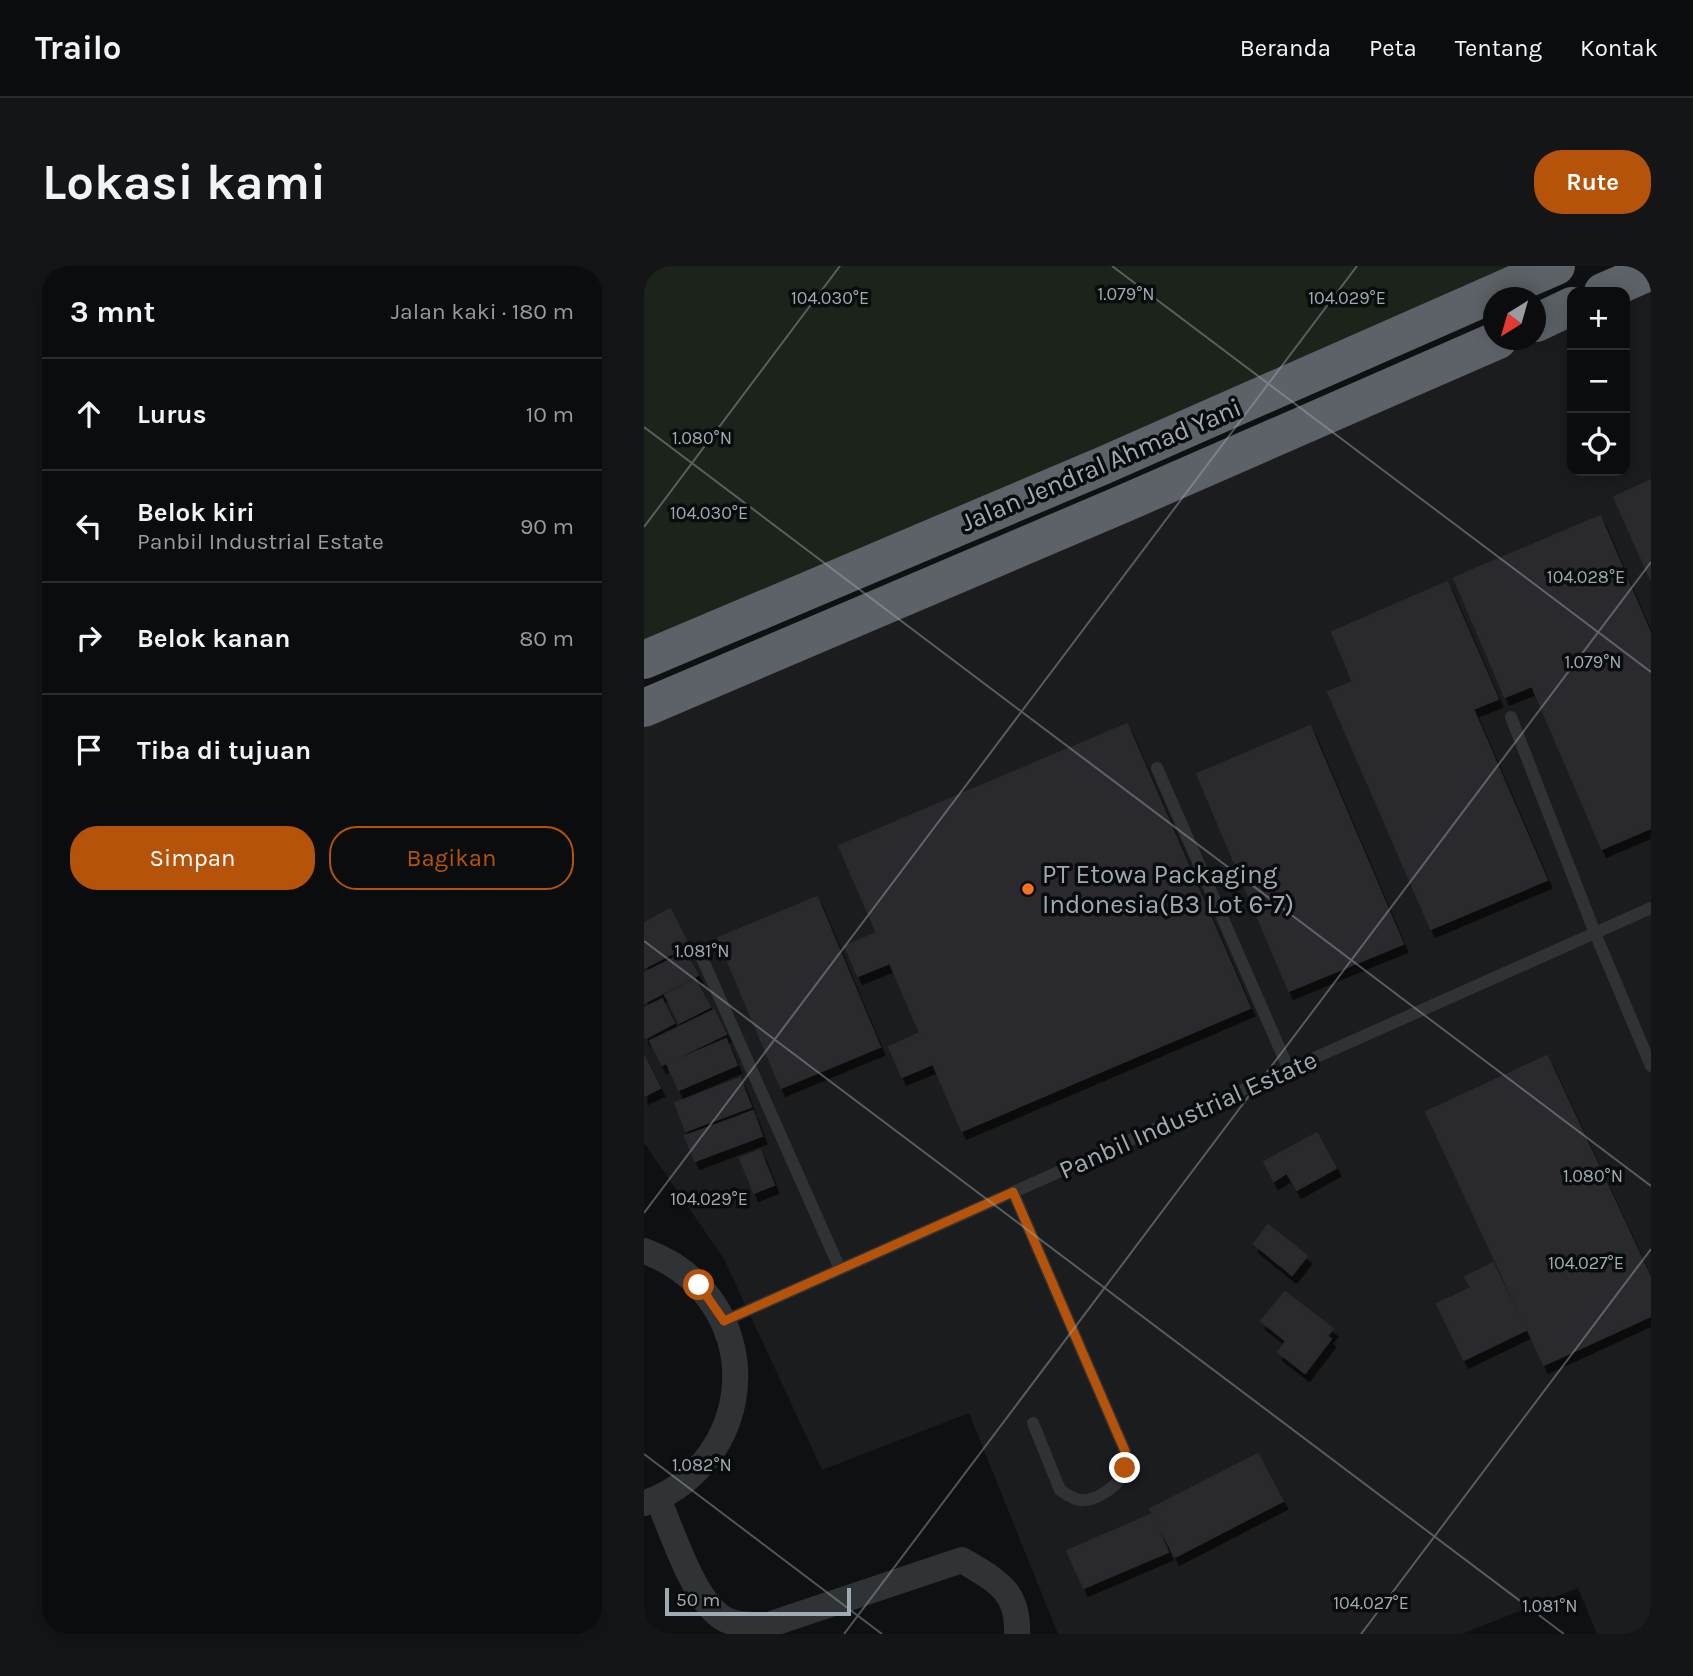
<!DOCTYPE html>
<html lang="id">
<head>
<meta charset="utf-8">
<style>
	body { margin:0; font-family:Karla,sans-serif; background:#141516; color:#f1f3f6 }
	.controls { position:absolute; right:21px; top:21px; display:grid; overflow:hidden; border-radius:14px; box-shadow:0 4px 18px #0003 }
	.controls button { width:63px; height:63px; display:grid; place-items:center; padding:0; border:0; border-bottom:2px solid #2b2c2e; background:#0b0c0d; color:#f1f3f6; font:35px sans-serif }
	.compass { position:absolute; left:839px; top:21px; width:63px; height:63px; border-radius:50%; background:#0b0c0d; box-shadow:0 4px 18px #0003; rotate:217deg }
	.scale { position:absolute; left:21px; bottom:18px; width:186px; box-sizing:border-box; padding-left:7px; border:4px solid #9fabb2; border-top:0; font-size:19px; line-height:24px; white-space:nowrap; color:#9fabb2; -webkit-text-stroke:5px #0a0b0c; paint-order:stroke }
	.stop { position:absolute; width:21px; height:21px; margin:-16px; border:5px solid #b45309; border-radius:50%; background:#fff }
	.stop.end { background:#b45309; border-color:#fff; box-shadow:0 2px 7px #0008 }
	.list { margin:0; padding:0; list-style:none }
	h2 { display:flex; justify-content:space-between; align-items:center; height:91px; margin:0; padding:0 28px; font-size:30px }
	h2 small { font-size:23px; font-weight:400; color:#9a9b9d }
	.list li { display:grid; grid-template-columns:46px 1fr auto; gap:21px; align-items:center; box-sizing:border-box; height:112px; padding:0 28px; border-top:2px solid #2b2c2e }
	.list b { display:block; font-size:26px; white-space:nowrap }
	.list p { margin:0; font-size:23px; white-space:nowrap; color:#9a9b9d }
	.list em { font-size:23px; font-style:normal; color:#9a9b9d }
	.actions { display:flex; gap:14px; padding:21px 28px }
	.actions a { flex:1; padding:16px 0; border:2px solid #b45309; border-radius:28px; text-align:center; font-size:24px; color:#b45309 }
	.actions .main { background:#b45309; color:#fff }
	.icon { flex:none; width:38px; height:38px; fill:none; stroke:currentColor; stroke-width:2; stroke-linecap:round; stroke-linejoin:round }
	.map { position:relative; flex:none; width:1007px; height:1368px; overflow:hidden; border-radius:28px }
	header { display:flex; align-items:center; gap:42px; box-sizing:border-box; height:98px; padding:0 35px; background:#0b0c0d; border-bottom:2px solid #2b2c2e }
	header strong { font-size:33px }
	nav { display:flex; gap:38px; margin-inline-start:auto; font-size:24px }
	.intro { display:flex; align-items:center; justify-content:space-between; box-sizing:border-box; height:168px; padding:0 42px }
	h1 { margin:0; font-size:49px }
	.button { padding:18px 32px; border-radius:28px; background:#b45309; color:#fff; font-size:24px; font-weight:700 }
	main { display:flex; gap:42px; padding:0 42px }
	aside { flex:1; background:#0b0c0d; border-radius:28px; box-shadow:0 4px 18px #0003 }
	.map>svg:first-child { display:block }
	.built { fill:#1b1c1e }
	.green { fill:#1c231b }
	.building { fill:#2a2b2d; stroke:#292a2d; stroke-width:2; filter:url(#shadow) }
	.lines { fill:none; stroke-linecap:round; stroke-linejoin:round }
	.lane { stroke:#303336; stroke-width:12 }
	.street { stroke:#303336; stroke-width:26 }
	.highway { stroke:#5c6267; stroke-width:38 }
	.route { stroke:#b45309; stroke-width:9 }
	.ticks { fill:none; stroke:#9fabb2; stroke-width:2; stroke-opacity:0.45 }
	.poi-dot { fill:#fb701c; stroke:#0a0b0c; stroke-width:2.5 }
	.labels { text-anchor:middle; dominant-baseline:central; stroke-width:7; stroke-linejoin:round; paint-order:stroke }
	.street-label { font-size:26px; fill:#9fabb2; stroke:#0a0b0c }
	.poi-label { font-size:26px; fill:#9fabb2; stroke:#0a0b0c; text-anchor:start }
	.ticks-label { font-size:18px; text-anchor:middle; fill:#9fabb2; stroke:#0a0b0c; stroke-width:7; stroke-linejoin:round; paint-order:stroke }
</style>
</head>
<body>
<header>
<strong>Trailo</strong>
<nav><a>Beranda</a><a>Peta</a><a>Tentang</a><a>Kontak</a></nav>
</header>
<div class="intro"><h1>Lokasi kami</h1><a class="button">Rute</a></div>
<main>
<aside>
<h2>3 mnt<small>Jalan kaki · 180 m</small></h2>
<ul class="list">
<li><svg class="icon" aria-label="ahead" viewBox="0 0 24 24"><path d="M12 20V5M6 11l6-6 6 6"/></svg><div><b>Lurus</b></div><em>10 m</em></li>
<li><svg class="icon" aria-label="left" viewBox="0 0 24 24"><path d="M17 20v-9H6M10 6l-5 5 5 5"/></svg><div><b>Belok kiri</b><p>Panbil Industrial Estate</p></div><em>90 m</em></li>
<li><svg class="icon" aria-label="right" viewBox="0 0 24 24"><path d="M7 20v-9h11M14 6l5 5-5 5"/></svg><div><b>Belok kanan</b></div><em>80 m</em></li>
<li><svg class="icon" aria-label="arrive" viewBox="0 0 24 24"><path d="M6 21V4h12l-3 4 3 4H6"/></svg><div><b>Tiba di tujuan</b></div></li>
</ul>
<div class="actions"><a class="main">Simpan</a><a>Bagikan</a></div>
</aside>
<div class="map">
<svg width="1007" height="1368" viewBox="0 0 1007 1368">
	<defs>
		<filter id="shadow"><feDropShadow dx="4.5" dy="8" stdDeviation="0" flood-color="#0009"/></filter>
	</defs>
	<rect width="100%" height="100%" fill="#0f1011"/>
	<polygon class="built" points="1007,25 1007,1368 953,1368 934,1322 818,1368 414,1368 325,1147 178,1204 80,993 0,877 0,449 928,59 928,205 981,205 981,36"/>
	<polygon class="green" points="0,0 899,0 0,386"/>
	<g class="building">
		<polygon points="1007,214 1007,314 970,231"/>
		<polygon points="956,250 1007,369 1007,562 958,583 888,420 861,431 810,312"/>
		<polygon points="803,316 854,433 829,443 903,614 787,663 684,426 709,416 688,366"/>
		<polygon points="483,458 606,742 318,865 289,798 258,811 245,781 276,767 246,697 214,710 201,680 233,667 195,580"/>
		<polygon points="666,460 759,678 645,725 553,508"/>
		<polygon points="173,631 236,781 137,822 74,672"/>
		<polygon points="26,643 45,679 0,702 0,657"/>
		<polygon points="41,686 54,709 0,737 0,707"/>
		<polygon points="51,713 66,741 35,757 21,729"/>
		<polygon points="18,733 30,757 2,772 0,767 0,742"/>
		<polygon points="70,744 82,768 18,799 6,775"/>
		<polygon points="82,773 93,799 35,824 23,798"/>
		<polygon points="0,790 16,822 0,830"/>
		<polygon points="903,790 1007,1013 1007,1050 900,1099 782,846"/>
		<polygon points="96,812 107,841 42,865 31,837"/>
		<polygon points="109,845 118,870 51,895 41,870"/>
		<polygon points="673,867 692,902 653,924 643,907 630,915 620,896"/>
		<polygon points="116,884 130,919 110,927 96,892"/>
		<polygon points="624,959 663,990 648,1009 610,978"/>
		<polygon points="849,997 882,1064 820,1094 793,1038 827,1022 821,1011"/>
		<polygon points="641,1026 689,1063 683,1070 687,1073 661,1107 634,1086 642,1075 617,1055"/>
		<polygon points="614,1188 639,1235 531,1291 506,1243"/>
		<polygon points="508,1248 524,1286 440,1322 423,1285"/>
	</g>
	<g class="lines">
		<g class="lane">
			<polyline points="867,451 951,667 1007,800"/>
			<polyline points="513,502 645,804"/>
			<polyline points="54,683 196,1003"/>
			<path d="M369,926L481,1185C481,1191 482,1198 481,1203C478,1218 452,1236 436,1234C429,1233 422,1228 416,1224L389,1157"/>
			<polyline points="80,1055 1007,642"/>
		</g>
		<g class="street">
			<path d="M0,985C89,1016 120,1121 61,1195C45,1214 24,1230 0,1237"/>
			<path d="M14,1233C28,1265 49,1332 77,1351C90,1360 108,1359 124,1359L318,1294C351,1314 375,1324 373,1368"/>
		</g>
		<g class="highway">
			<polyline points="959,26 1007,5"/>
			<polyline points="892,57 928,40"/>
			<polyline points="0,394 458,200 912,0"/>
			<polyline points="0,442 481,237 854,74"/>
		</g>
	</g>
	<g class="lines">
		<polyline class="route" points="55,1019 80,1055 369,926 481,1185 481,1202"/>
	</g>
	<path class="ticks" d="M468,0L1007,406M0,161L1007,920M0,261L196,0M0,675L920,1368M0,947L713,0M0,1188L238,1368M200,1368L1007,296M717,1368L1007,983"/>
	<circle class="poi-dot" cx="384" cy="623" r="7"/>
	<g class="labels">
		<g class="street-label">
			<text transform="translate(457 199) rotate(-23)">Jalan Jendral Ahmad Yani</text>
			<text transform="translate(544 849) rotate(-24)">Panbil Industrial Estate</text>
		</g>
		<g class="poi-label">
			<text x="398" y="608">PT Etowa Packaging<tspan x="398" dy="30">Indonesia(B3 Lot 6-7)</tspan></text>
		</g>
	</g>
	<g class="ticks-label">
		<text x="482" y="34">1.079°N</text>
		<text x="186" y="38">104.030°E</text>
		<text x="703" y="38">104.029°E</text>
		<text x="58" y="178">1.080°N</text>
		<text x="65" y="253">104.030°E</text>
		<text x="942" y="317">104.028°E</text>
		<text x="949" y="402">1.079°N</text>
		<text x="58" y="691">1.081°N</text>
		<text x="949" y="916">1.080°N</text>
		<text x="65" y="939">104.029°E</text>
		<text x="942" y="1003">104.027°E</text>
		<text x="58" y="1205">1.082°N</text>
		<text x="727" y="1343">104.027°E</text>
		<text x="906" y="1346">1.081°N</text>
	</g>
</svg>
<div class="controls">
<button>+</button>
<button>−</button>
<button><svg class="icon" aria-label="locate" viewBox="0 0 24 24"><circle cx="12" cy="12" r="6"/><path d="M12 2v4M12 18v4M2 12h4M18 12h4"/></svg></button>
</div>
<svg class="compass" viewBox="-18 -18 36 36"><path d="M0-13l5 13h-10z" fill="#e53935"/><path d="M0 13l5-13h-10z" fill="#9a9b9d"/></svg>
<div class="scale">50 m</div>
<div class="stop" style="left:55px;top:1019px"></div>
<div class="stop end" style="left:481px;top:1202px"></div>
</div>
</main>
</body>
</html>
